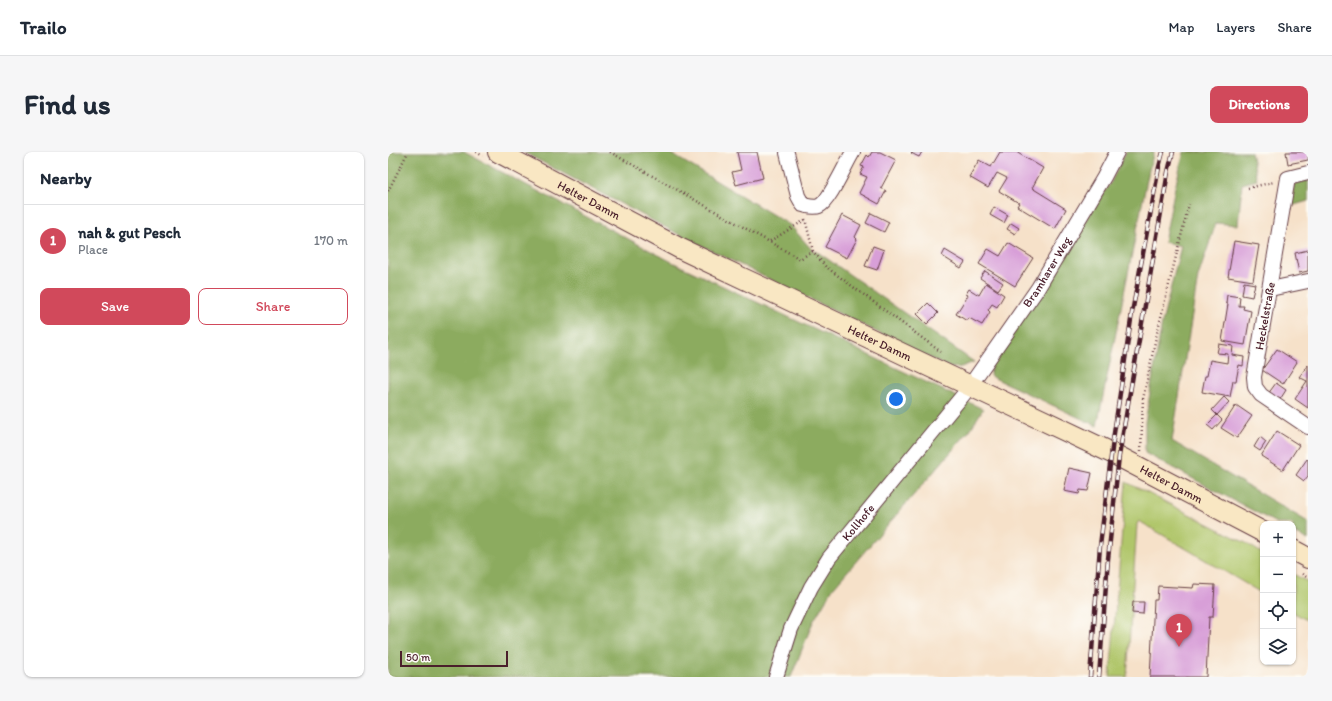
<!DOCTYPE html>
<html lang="en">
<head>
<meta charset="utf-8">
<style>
	body { margin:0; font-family:Itim,sans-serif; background:#f6f6f7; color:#1f2937 }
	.controls { position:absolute; right:12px; bottom:12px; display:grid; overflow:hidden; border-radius:8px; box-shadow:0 1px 3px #0004 }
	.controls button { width:36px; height:36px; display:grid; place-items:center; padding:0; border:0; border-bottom:1px solid #e0e1e3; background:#fff; color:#1f2937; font:20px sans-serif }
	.scale { position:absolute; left:12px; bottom:10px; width:108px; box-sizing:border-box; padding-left:4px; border:2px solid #4a1f2b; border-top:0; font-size:11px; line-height:14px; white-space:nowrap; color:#4a1f2b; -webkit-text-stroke:3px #fdfcf7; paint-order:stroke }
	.you { position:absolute; left:508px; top:247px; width:14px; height:14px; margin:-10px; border:3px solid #fff; border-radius:50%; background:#1a73e8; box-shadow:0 0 0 6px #1a73e833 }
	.badge { display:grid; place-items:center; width:26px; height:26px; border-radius:50%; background:#d1495b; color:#fff; font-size:13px; font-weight:700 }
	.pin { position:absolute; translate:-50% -33px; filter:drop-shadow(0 1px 2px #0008) }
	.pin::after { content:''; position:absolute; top:21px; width:14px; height:12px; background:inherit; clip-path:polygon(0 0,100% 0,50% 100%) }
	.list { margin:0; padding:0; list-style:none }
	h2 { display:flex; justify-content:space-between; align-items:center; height:52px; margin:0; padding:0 16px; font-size:17px }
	h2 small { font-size:13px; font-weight:400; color:#747a83 }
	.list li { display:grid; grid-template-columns:26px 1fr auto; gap:12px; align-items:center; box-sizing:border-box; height:72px; padding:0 16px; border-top:1px solid #e0e1e3 }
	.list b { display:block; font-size:15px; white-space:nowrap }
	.list p { margin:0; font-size:13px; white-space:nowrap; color:#747a83 }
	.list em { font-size:13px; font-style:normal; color:#747a83 }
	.actions { display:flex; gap:8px; padding:12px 16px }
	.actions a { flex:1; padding:9px 0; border:1px solid #d1495b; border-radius:8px; text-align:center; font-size:14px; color:#d1495b }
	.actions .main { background:#d1495b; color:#fff }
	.icon { flex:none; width:22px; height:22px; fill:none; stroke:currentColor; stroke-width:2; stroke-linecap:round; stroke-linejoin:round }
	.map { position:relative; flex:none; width:920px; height:525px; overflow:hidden; border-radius:8px }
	header { display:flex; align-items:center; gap:24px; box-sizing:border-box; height:56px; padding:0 20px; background:#fff; border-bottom:1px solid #e0e1e3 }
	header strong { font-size:19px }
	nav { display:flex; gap:22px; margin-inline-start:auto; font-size:14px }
	.intro { display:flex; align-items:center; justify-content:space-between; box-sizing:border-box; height:96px; padding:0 24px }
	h1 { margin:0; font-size:28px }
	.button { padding:10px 18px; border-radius:8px; background:#d1495b; color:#fff; font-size:14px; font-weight:700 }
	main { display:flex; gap:24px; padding:0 24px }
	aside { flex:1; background:#fff; border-radius:8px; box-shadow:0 1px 3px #0004 }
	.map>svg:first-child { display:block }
	.green { fill:#b0c66b; stroke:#7d724b }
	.forest { fill:#8cab5f; stroke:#6b6545 }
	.building { fill:#d89fd8 }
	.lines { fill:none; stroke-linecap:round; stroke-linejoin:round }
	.street-casing { stroke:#643c43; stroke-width:16 }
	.secondary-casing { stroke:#643c43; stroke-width:22 }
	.path { stroke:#643c43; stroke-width:2.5; stroke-dasharray:1 3; stroke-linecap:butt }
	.street { stroke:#fff; stroke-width:14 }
	.secondary { stroke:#f9e7c3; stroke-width:20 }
	.rail-casing { stroke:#4a1f2b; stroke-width:4.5 }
	.rail { stroke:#fdfcf7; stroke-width:3; stroke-dasharray:9; stroke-linecap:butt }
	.labels { text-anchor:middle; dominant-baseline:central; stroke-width:3; stroke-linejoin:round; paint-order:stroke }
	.street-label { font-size:12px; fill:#4a1f2b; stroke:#fdfcf7 }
</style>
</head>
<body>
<header>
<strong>Trailo</strong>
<nav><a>Map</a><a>Layers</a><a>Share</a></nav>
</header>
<div class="intro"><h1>Find us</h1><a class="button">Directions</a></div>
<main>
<aside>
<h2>Nearby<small></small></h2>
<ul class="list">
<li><span class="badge">1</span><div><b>nah &amp; gut Pesch</b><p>Place</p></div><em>170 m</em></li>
</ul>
<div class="actions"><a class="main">Save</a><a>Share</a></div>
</aside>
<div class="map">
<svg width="920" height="525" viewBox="0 0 920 525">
	<rect width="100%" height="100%" fill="#fdfcf7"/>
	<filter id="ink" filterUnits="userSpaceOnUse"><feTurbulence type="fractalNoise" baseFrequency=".025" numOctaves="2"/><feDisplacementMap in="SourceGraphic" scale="8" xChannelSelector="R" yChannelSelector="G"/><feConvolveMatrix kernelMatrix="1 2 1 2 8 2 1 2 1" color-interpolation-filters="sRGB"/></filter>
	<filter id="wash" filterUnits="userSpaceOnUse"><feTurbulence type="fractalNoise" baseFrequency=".012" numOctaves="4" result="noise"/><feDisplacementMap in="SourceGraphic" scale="16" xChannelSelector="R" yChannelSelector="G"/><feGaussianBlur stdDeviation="0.9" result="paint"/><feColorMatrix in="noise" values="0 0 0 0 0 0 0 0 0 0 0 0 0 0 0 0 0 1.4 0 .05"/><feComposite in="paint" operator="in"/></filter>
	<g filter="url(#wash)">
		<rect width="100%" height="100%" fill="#f6e1c9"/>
		<g class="green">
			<polygon points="738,330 858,391 875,402 875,442 751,369 749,372 739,525 722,525"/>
			<polygon points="905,422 920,430 920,469 905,460"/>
		</g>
		<g class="forest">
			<polygon points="0,0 76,0 284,110 595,257 582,278 445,436 425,470 403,525 0,525"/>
			<polygon points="135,0 280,0 402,73 425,99 431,101 586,210 573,215 562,216 296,85"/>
			<polygon points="738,0 766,0 761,18 709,274 602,224 604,210 723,30"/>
			<polygon points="796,0 863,0 869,28 854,32 850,73 828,71 810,125 784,289 920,370 920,388 905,380 905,372 890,372 757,301 757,270 774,171 793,94 776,90 787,35"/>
			<polygon points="920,28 920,49 903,54 906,32"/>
		</g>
		<g id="blocks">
			<g class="building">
				<polygon points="349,0 369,0 375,26 348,33 344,20 353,18"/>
				<polygon points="484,0 492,0 508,8 493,36 498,39 491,52 471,41 479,25 472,22 476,15 473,14 479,3 481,5"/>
				<polygon points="524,0 534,0 531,5 523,1"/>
				<polygon points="612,0 628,0 655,16 644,36 678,57 667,77 629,54 631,51 611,39 619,26 609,21 600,36 581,25 591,8 603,15"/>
				<polygon points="898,0 920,0 920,8 900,12"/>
				<polygon points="606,55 620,63 616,71 602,63"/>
				<polygon points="483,61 501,70 496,80 478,71"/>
				<polygon points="454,63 473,73 467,85 469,87 459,106 437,95"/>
				<polygon points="623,71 631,76 627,82 619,77"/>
				<polygon points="846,89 871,93 865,129 840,125"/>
				<polygon points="620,91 645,106 627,134 591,112 600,97 612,104"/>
				<polygon points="485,94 496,98 489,118 477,114"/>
				<polygon points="557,98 577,110 573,116 554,104"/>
				<polygon points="920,98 920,119 911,121 907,101"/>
				<polygon points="597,119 615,131 610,138 592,126"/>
				<polygon points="856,130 867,132 864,145 854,143"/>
				<polygon points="598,131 616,143 609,155 604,152 600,158 602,160 594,173 581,166 579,169 568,162 580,143 578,142 581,137 591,143"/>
				<polygon points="839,143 852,145 851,154 856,154 855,157 863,159 857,193 834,189 840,152 838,151"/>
				<polygon points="540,151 550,161 539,172 529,162"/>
				<polygon points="831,192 845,194 844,203 856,205 855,214 851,213 848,229 845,229 842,245 814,240 817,224 819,224 822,208 839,211 840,202 829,201"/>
				<polygon points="889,197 909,210 895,232 874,218"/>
				<polygon points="920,213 920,256 907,247 919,229 911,225"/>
				<polygon points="888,231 898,238 891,249 880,242"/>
				<polygon points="836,245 841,250 829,263 824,258"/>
				<polygon points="848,253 864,264 849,286 833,276"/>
				<polygon points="829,263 834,268 825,278 819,273"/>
				<polygon points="889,279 911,293 895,318 873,304"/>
				<polygon points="872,285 878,290 872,299 866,295"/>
				<polygon points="919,307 920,308 920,324 916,329 908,323"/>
				<polygon points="681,316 704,321 700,339 692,338 691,342 676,339"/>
				<polygon points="806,432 827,433 825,465 821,465 818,525 762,525 766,448 769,448 770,434 805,436"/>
				<polygon points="745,450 756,450 755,462 744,461"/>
			</g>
		</g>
	</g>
	<g filter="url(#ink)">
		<use href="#blocks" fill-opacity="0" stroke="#643c43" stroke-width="1"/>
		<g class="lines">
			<g class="street-casing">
				<g id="street">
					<path d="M399,1L410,44L415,53C420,54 426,56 431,54C441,50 458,11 465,0"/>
					<polyline points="920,21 900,26 866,225 867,235 873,243 920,275"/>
					<polyline points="882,137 920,129"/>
					<path id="s1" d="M388,525L403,477L423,435L441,406L576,242L650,136L716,25L729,0"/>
				</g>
			</g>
			<g class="secondary-casing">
				<g id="secondary">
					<path id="s2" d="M110,0L291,96L724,301L875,380"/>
					<polyline points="905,398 920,406"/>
				</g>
			</g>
			<g class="path">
				<polyline points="88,0 95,4"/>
				<polyline points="222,0 412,107 425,99"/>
				<polyline points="860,36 886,30"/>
				<polyline points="0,39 20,0"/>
				<polyline points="417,67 425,99 437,114 553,200"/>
				<polyline points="382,89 417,68"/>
				<polyline points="753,299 755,247 768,185 801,52"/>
				<polyline points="914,422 920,426"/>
			</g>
			<use href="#street" class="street"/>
			<use href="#secondary" class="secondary"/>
			<g class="rail-casing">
				<g id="rail">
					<polyline points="702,525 712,394 725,288 744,161 771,15 775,0"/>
					<polyline points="711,525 720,407 731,304 780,20 785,0"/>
				</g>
			</g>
			<use href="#rail" class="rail"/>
		</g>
	</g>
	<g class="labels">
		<g class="street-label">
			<text stroke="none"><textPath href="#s2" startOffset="103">Helter Damm</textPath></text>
			<text stroke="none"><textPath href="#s1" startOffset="491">Bramharer Weg</textPath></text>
			<text transform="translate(877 164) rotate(-80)">Heckelstraße</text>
			<text stroke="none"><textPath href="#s2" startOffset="427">Helter Damm</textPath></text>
			<text stroke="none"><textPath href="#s2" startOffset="751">Helter Damm</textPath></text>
			<text stroke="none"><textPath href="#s1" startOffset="177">Kollhofe</textPath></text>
		</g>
	</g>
</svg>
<div class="controls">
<button>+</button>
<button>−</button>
<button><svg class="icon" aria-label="locate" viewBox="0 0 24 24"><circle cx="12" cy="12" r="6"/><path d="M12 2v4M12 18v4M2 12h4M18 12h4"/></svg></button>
<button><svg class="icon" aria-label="layers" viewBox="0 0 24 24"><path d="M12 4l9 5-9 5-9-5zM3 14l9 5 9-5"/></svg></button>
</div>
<div class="scale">50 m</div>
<div class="you"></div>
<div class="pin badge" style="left:791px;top:495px">1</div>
</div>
</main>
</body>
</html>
